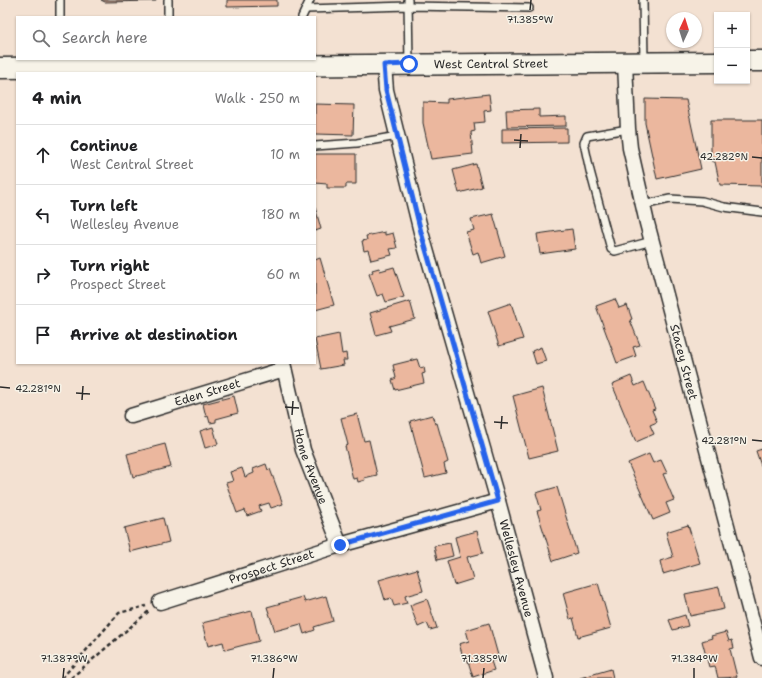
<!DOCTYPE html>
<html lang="en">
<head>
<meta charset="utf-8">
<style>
	body { margin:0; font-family:"Shantell Sans",sans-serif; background:#f6f6f6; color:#202124 }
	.controls { position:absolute; right:12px; top:12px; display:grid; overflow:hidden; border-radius:0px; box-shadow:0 1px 3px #0004 }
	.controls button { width:36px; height:36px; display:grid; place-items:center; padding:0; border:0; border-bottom:1px solid #e0e0e0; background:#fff; color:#202124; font:20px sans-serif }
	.compass { position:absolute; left:666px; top:12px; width:36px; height:36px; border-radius:50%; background:#fff; box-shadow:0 1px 3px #0004; rotate:4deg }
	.stop { position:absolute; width:12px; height:12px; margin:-9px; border:3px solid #2563eb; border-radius:50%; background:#fff }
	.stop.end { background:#2563eb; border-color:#fff; box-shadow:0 1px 4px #0008 }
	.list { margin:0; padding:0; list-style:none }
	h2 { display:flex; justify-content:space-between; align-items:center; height:52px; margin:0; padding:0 16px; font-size:17px }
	h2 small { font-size:13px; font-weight:400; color:#757577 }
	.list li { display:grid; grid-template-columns:26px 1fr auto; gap:12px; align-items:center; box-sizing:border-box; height:60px; padding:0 16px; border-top:1px solid #e0e0e0 }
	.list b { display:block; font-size:15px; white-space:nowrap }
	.list p { margin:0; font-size:13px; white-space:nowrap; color:#757577 }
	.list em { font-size:13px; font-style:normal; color:#757577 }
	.icon { flex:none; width:22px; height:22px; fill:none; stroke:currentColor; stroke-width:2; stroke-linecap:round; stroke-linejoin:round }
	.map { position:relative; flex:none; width:762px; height:678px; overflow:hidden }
	.search { position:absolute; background:#fff; box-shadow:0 1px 3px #0004; left:16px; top:16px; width:300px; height:44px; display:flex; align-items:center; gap:10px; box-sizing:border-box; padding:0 14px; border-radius:0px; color:#757577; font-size:15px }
	.panel { position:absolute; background:#fff; box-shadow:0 1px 3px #0004; left:16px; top:72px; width:300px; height:292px; border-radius:0px }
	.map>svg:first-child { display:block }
	.building { fill:#ebb79e; stroke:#2b2b2b }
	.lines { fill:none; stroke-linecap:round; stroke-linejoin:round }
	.lane-casing { stroke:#2b2b2b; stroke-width:10 }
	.street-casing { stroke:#2b2b2b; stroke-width:17 }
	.secondary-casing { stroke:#2b2b2b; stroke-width:23 }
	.path { stroke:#2b2b2b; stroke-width:2.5; stroke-dasharray:4 3; stroke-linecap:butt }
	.lane { stroke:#f7f3e8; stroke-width:7 }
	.street { stroke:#f7f3e8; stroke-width:14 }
	.secondary { stroke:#f7f3e8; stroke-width:20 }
	.route { stroke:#2563eb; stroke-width:5 }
	.ticks { fill:none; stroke:#2b2b2b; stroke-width:1.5 }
	.labels { text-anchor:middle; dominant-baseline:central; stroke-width:3; stroke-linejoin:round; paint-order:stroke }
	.street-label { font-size:12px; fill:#2b2b2b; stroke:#f7f3e8 }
	.ticks-label { font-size:10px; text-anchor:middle; fill:#2b2b2b; stroke:#f7f3e8; stroke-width:3; stroke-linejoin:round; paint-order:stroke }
</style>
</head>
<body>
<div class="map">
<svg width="762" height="678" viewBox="0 0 762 678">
	<rect width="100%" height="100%" fill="#f3e1d2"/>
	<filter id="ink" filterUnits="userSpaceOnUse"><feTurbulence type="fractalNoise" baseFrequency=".025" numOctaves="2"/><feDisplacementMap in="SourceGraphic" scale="8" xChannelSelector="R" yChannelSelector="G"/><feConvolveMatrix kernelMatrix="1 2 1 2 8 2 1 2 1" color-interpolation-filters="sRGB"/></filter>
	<g filter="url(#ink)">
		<g class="building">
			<polygon points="101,0 156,0 156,1 105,2"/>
			<polygon points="227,0 277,0 277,6 227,7"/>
			<polygon points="489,94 491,110 484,111 485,122 474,123 475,131 471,132 473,154 431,159 423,123 423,102 447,103 447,99"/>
			<polygon points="645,99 686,100 701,169 657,179 645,123"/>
			<polygon points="315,104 354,105 353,135 315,134"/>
			<polygon points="539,109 539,117 566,116 566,126 507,127 506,110"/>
			<polygon points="711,120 762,120 762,186 720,185 715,162 711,161"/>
			<polygon points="567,128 567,142 502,143 502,129"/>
			<polygon points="315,154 356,154 356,184 346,184 346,188 327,188 327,184 315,183"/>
			<polygon points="476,164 482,187 459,193 453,170"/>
			<polygon points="315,207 321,229 315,231"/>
			<polygon points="493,214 505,256 481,263 478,252 473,254 466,232 474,230 471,219"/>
			<polygon points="572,229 575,249 540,254 537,234"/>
			<polygon points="385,232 385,235 393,233 397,248 390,249 392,255 371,260 368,250 364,251 362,241 367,240 366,236"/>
			<polygon points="320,258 334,305 315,310 315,260"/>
			<polygon points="394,267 404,297 386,302 383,294 377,296 369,274 373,272 372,270 379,268 380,271"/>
			<polygon points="615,299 619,308 627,305 632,319 630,320 640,345 633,347 636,356 617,363 596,306"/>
			<polygon points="410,301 415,319 389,326 391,331 376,335 370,313"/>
			<polygon points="511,303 523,339 499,346 488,311"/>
			<polygon points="339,334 342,354 346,353 347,360 343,360 344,365 321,369 315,339"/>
			<polygon points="541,347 546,361 536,364 532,351"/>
			<polygon points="417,359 420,368 424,367 425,373 422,374 424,383 395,390 392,380 396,378 393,365"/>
			<polygon points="631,376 635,386 644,382 655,409 652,410 657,422 650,425 654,434 636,442 612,384"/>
			<polygon points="542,388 558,451 529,458 513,396"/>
			<polygon points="234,396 238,413 216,419 216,422 210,423 208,416 206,417 203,404"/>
			<polygon points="357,414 364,441 369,440 377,475 364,478 365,480 358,482 357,478 353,479 345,446 348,445 341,418"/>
			<polygon points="432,415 435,424 437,423 448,462 444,464 446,473 425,478 410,421"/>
			<polygon points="213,427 218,444 205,448 200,431"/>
			<polygon points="165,444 171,467 133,477 127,454"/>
			<polygon points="762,449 762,469 756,451"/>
			<polygon points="649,454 653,463 661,460 667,473 663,474 674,500 666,503 670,513 653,520 628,463"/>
			<polygon points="266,464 268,470 270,469 283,504 271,508 269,503 259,506 261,511 247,516 245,510 237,513 226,483 233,481 230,472 242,468 245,477 254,473 253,469"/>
			<polygon points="557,487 577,553 553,561 537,511 541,510 536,493"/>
			<polygon points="163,518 169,542 130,552 124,528"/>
			<polygon points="688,525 700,563 663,574 660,561 673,557 666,532"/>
			<polygon points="477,531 483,553 467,557 473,579 454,585 447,561 460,557 455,537"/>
			<polygon points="450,543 453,556 437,560 434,546"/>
			<polygon points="417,569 423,591 405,596 407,603 394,606 391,598 385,600 379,580"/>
			<polygon points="598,583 611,628 578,637 573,618 570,619 563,593"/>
			<polygon points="719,587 724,609 690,616 685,594"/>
			<polygon points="326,596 333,621 314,627 315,630 304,634 301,624 275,631 267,607 303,597 305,602"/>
			<polygon points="427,599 437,628 430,630 427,623 418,627 410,605"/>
			<polygon points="252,611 259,641 225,650 223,642 208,646 202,623"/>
			<polygon points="685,615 688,626 673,630 669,620"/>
			<polygon points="489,623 499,659 491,661 494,670 473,677 467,658 464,659 459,644 469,641 466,630"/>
			<polygon points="726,632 729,641 732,640 734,648 730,649 737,677 718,678 715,666 709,667 702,641 712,638 711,636"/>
			<polygon points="611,669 613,678 580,678"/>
		</g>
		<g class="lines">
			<g class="lane-casing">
				<g id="lane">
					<polyline points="60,0 60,17"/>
					<polyline points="168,0 168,17"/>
					<polyline points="408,0 409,64"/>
					<polyline points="643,0 644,62"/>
					<polyline points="306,9 408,6 529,8"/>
					<polyline points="302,17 310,0"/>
					<polyline points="628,129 587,136 584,143 590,171 611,249 615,251 652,241"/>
					<polyline points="315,146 357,143 398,136"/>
					<polyline points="643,205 670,199 702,201 724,207 762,212"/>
				</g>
			</g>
			<g class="street-casing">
				<g id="street">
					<path id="s1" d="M625,63L628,129L630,148L647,223L762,658"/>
					<path id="s2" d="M384,65L386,90L421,232L498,501L546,678"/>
					<path id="s3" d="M283,363L303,450L340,545"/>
					<path id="s4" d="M131,416L284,369"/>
					<path id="s5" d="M160,602L340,545L498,501"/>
				</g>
			</g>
			<g class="secondary-casing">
				<g id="secondary">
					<polyline points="747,61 762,61"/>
					<path id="s6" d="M0,68L717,62"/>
				</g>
			</g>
			<g class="path">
				<polyline points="62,678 119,613 146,606"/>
				<polyline points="71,678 149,611"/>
			</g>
			<use href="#lane" class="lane"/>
			<use href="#street" class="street"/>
			<use href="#secondary" class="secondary"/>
		</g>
	</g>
	<g class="lines" filter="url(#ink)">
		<polyline class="route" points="340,545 498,501 421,232 386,90 384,65 409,64"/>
	</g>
	<path class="ticks" d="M530,10L531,0M514,140L528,141M520,148L521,134M752,157L762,158M0,387L10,388M76,393L90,394M82,400L83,386M285,407L299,408M292,415L293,401M494,422L508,423M501,429L502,416M752,440L762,441M63,678L64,668M273,678L274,668M483,678L484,668M694,678V668"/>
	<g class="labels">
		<g class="street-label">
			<text stroke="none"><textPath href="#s6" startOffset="491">West Central Street</textPath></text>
			<text stroke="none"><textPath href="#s1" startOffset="306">Stacey Street</textPath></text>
			<text stroke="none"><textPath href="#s4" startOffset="80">Eden Street</textPath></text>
			<text stroke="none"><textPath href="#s3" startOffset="107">Home Avenue</textPath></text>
			<text stroke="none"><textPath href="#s5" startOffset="117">Prospect Street</textPath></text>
			<text stroke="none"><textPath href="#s2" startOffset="521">Wellesley Avenue</textPath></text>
		</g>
	</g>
	<g class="ticks-label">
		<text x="530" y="23">71.385°W</text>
		<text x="724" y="160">42.282°N</text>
		<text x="38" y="392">42.281°N</text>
		<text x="724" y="444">42.281°N</text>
		<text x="64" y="662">71.387°W</text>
		<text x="274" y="662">71.386°W</text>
		<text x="484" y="662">71.385°W</text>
		<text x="694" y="662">71.384°W</text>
	</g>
</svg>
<div class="controls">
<button>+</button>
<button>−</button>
</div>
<svg class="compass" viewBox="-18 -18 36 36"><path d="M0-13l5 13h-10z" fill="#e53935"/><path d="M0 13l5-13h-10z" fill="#757577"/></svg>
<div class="stop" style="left:409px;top:64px"></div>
<div class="stop end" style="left:340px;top:545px"></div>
<div class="search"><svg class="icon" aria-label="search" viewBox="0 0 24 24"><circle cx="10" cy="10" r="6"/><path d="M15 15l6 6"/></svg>Search here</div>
<section class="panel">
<h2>4 min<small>Walk · 250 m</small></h2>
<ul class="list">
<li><svg class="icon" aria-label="ahead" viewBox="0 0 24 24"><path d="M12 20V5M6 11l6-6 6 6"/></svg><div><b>Continue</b><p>West Central Street</p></div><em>10 m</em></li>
<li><svg class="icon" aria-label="left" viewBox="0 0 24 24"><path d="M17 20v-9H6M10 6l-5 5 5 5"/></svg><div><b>Turn left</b><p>Wellesley Avenue</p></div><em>180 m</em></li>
<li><svg class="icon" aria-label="right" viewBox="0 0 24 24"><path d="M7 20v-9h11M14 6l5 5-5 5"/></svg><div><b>Turn right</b><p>Prospect Street</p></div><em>60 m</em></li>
<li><svg class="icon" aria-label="arrive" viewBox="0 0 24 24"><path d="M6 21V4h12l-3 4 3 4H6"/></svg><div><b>Arrive at destination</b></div></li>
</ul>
</section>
</div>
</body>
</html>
